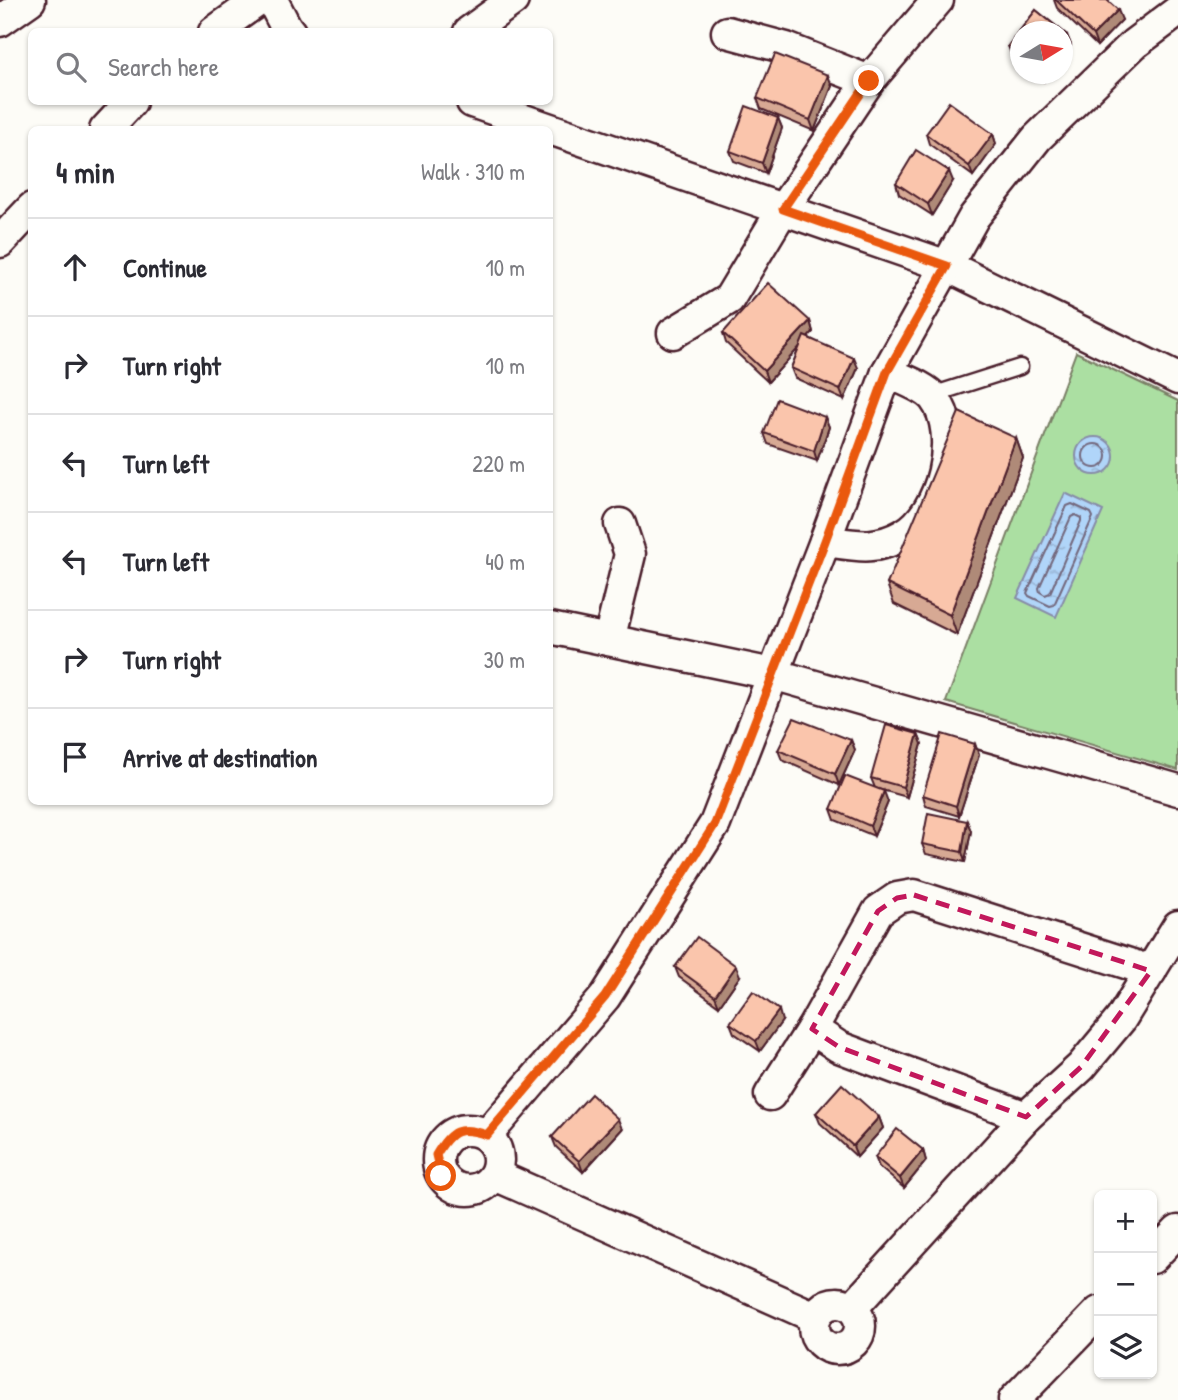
<!DOCTYPE html>
<html lang="en">
<head>
<meta charset="utf-8">
<style>
	body { margin:0; font-family:"Patrick Hand",sans-serif; background:#f7f7f7; color:#2b2b33 }
	.controls { position:absolute; right:21px; bottom:21px; display:grid; overflow:hidden; border-radius:10px; box-shadow:0 2px 5px #0004 }
	.controls button { width:63px; height:63px; display:grid; place-items:center; padding:0; border:0; border-bottom:2px solid #e1e1e2; background:#fff; color:#2b2b33; font:35px sans-serif }
	.compass { position:absolute; left:1010px; top:21px; width:63px; height:63px; border-radius:50%; background:#fff; box-shadow:0 2px 5px #0004; rotate:79deg }
	.stop { position:absolute; width:21px; height:21px; margin:-16px; border:5px solid #ea580c; border-radius:50%; background:#fff }
	.stop.end { background:#ea580c; border-color:#fff; box-shadow:0 2px 7px #0008 }
	.list { margin:0; padding:0; list-style:none }
	h2 { display:flex; justify-content:space-between; align-items:center; height:91px; margin:0; padding:0 28px; font-size:30px }
	h2 small { font-size:23px; font-weight:400; color:#7c7c81 }
	.list li { display:grid; grid-template-columns:46px 1fr auto; gap:21px; align-items:center; box-sizing:border-box; height:98px; padding:0 28px; border-top:2px solid #e1e1e2 }
	.list b { display:block; font-size:26px; white-space:nowrap }
	.list em { font-size:23px; font-style:normal; color:#7c7c81 }
	.icon { flex:none; width:38px; height:38px; fill:none; stroke:currentColor; stroke-width:2; stroke-linecap:round; stroke-linejoin:round }
	.map { position:relative; flex:none; width:1178px; height:1400px; overflow:hidden }
	.search { position:absolute; background:#fff; box-shadow:0 2px 5px #0004; left:28px; top:28px; width:525px; height:77px; display:flex; align-items:center; gap:18px; box-sizing:border-box; padding:0 24px; border-radius:10px; color:#7c7c81; font-size:26px }
	.panel { position:absolute; background:#fff; box-shadow:0 2px 5px #0004; left:28px; top:126px; width:525px; height:679px; border-radius:10px }
	.map>svg:first-child { display:block }
	.park { fill:#abdfa2; stroke:#7a7f66; stroke-width:2 }
	.water { fill:url(#water-ripples); stroke:#878ca7; stroke-width:2 }
	.lines { fill:none; stroke-linecap:round; stroke-linejoin:round }
	.shore { stroke:#73687d; stroke-width:2 }
	.service-casing { stroke:#4a1f2b; stroke-width:19 }
	.minor-casing { stroke:#4a1f2b; stroke-width:35 }
	.service { stroke:#fdfcf7; stroke-width:14 }
	.minor { stroke:#fdfcf7; stroke-width:30 }
	.wall { fill:#d7a994; stroke:#4a1f2b; stroke-width:2 }
	.shaded-wall { fill:#af8a78; stroke:#4a1f2b; stroke-width:2 }
	.building { fill:#fac5ac; stroke:#4a1f2b; stroke-width:2 }
	.route { stroke:#ea580c; stroke-width:9 }
	.marked { fill:none; stroke:#c2185b; stroke-width:5; stroke-dasharray:14 9; stroke-linejoin:round }
</style>
</head>
<body>
<div class="map">
<svg width="1178" height="1400" viewBox="0 0 1178 1400">
	<defs>
		<pattern id="water-ripples" width="26" height="14" patternUnits="userSpaceOnUse" patternTransform="scale(1.75)"><rect width="26" height="14" fill="#b0d5f9"/><path d="M2 4q2-2 4 0t4 0M15 11q2-2 4 0t4 0" fill="none" stroke="#99b6d6"/></pattern>
	</defs>
	<rect width="100%" height="100%" fill="#fdfcf7"/>
	<filter id="ink" filterUnits="userSpaceOnUse"><feTurbulence type="fractalNoise" baseFrequency=".0143" numOctaves="2"/><feDisplacementMap in="SourceGraphic" scale="14" xChannelSelector="R" yChannelSelector="G"/><feConvolveMatrix kernelMatrix="1 2 1 2 8 2 1 2 1" color-interpolation-filters="sRGB"/></filter>
	<g filter="url(#ink)">
		<polygon class="park" points="1076,352 1178,401 1178,770 946,702"/>
		<g class="water">
			<circle cx="1095" cy="456" r="19"/>
			<polygon points="1065,493 1103,511 1056,617 1017,598"/>
		</g>
		<g class="lines">
			<g class="shore">
				<circle cx="1095" cy="456" r="12"/>
				<polygon points="1072,504 1091,513 1093,517 1054,605 1050,606 1029,596 1027,593 1067,506"/>
				<polygon points="1075,515 1081,518 1081,521 1050,593 1045,595 1040,592 1039,588 1071,517"/>
			</g>
			<g class="service-casing">
				<polyline id="service" points="932,395 1020,367"/>
			</g>
			<g class="minor-casing">
				<g id="minor">
					<polyline points="272,0 286,27 290,32"/>
					<polyline points="0,21 30,0"/>
					<polyline points="214,32 259,0"/>
					<polyline points="469,32 513,0"/>
					<polyline points="727,32 786,48 869,81"/>
					<polyline points="472,102 947,266 1178,379"/>
					<polyline points="105,130 131,102"/>
					<polyline points="0,242 32,208"/>
					<polyline points="673,333 729,299 783,209 869,81 938,0"/>
					<path d="M825,541C854,545 875,551 903,535C942,514 962,434 934,398C924,386 901,379 887,372"/>
					<polyline points="550,628 773,674 1178,790"/>
					<polyline points="609,640 630,554 620,524"/>
					<polyline points="770,1095 812,1029"/>
					<polyline points="1026,1117 839,1047 812,1029 878,911 897,898 914,895 1151,971"/>
					<circle cx="468" cy="1160" r="30"/>
					<polyline points="487,1135 605,997 715,824 825,541 887,372 974,217 1037,138 1134,44 1178,11"/>
					<polyline points="495,1175 815,1317"/>
					<polyline points="1152,1258 1178,1231"/>
					<circle cx="837" cy="1326" r="23"/>
					<polyline points="852,1308 1026,1117 1081,1067 1121,1019 1178,926"/>
					<polyline points="1014,1400 1099,1312"/>
				</g>
			</g>
			<use href="#service" class="service"/>
			<use href="#minor" class="minor"/>
		</g>
		<g class="wall">
			<polygon points="1054,0 1107,0 1122,20 1097,46 1057,8"/>
			<polygon points="1036,10 1067,35 1071,45 1062,56 1062,32 1020,32 1020,63 1012,56 1008,46"/>
			<polygon points="1034,74 1049,74 1044,81"/>
			<polygon points="832,86 814,131 761,109 757,98"/>
			<polygon points="778,118 782,128 766,173 734,161 730,151"/>
			<polygon points="926,134 993,134 996,144 973,176 929,144"/>
			<polygon points="953,181 932,215 899,194 896,183"/>
			<polygon points="810,321 813,332 808,337 858,368 844,400 795,378 791,368 800,346 768,382 726,343 723,333"/>
			<polygon points="825,417 829,427 817,461 768,444 764,433"/>
			<polygon points="1016,438 1023,458 957,635 894,604 887,584"/>
			<polygon points="918,734 922,744 907,797 878,789 888,802 874,836 835,820 831,809 875,788 871,778"/>
			<polygon points="851,740 855,750 839,785 782,760 778,750"/>
			<polygon points="975,744 979,755 959,816 926,806 923,795"/>
			<polygon points="967,821 971,831 965,862 926,854 922,844"/>
			<polygon points="675,967 740,976 719,1006 679,977"/>
			<polygon points="782,1021 760,1051 734,1033 730,1023"/>
			<polygon points="816,1113 879,1117 883,1128 857,1157 820,1123"/>
			<polygon points="622,1129 583,1172 556,1147 552,1137"/>
			<polygon points="923,1150 926,1161 904,1188 879,1167 875,1157"/>
		</g>
		<g class="shaded-wall">
			<polygon points="1118,10 1122,20 1097,46 1093,35"/>
			<polygon points="1067,35 1071,45 1062,56 1062,41"/>
			<polygon points="1041,74 1049,74 1044,81"/>
			<polygon points="828,75 832,86 814,131 810,120"/>
			<polygon points="778,118 782,128 766,173 762,163"/>
			<polygon points="993,134 996,144 973,176 969,166"/>
			<polygon points="949,171 953,181 932,215 928,204"/>
			<polygon points="810,321 813,332 768,382 764,371"/>
			<polygon points="854,358 858,368 844,400 840,390"/>
			<polygon points="825,417 829,427 817,461 814,451"/>
			<polygon points="1016,438 1023,458 957,635 950,615"/>
			<polygon points="918,734 922,744 907,797 903,787"/>
			<polygon points="851,740 855,750 839,785 835,774"/>
			<polygon points="975,744 979,755 959,816 956,806"/>
			<polygon points="884,791 888,802 874,836 870,826"/>
			<polygon points="967,821 971,831 965,862 962,852"/>
			<polygon points="736,966 740,976 719,1006 715,996"/>
			<polygon points="779,1010 782,1021 760,1051 756,1041"/>
			<polygon points="879,1117 883,1128 857,1157 853,1146"/>
			<polygon points="618,1119 622,1129 583,1172 579,1161"/>
			<polygon points="923,1150 926,1161 904,1188 900,1178"/>
		</g>
		<g class="building">
			<polygon points="1056,0 1107,0 1118,10 1093,35"/>
			<polygon points="1036,10 1067,35 1062,41 1062,32 1020,32 1020,56 1008,46"/>
			<polygon points="775,54 828,75 810,120 757,98"/>
			<polygon points="949,102 993,134 969,166 926,134"/>
			<polygon points="746,106 778,118 762,163 730,151"/>
			<polygon points="916,150 949,171 928,204 896,183"/>
			<polygon points="768,283 810,321 764,371 723,333"/>
			<polygon points="804,336 854,358 840,390 791,368"/>
			<polygon points="777,399 825,417 814,451 764,433"/>
			<polygon points="959,412 1016,438 950,615 887,584"/>
			<polygon points="794,718 851,740 835,774 778,750"/>
			<polygon points="886,725 918,734 903,787 871,778"/>
			<polygon points="942,734 975,744 956,806 923,795"/>
			<polygon points="845,776 884,791 870,826 831,809"/>
			<polygon points="928,813 967,821 962,852 922,844"/>
			<polygon points="697,937 736,966 715,996 675,967"/>
			<polygon points="753,991 779,1010 756,1041 730,1023"/>
			<polygon points="842,1084 879,1117 853,1146 816,1113"/>
			<polygon points="591,1094 618,1119 579,1161 552,1137"/>
			<polygon points="897,1129 923,1150 900,1178 875,1157"/>
		</g>
	</g>
	<g class="lines" filter="url(#ink)">
		<path class="route" d="M441,1176L436,1155C451,1129 459,1126 487,1135L605,997L715,824L825,541L887,372L947,266L783,209L869,81"/>
	</g>
	<path class="marked" d="M914,895L1151,971L1081,1067L1026,1117L839,1047L812,1029L878,911L897,898Z"/>
</svg>
<div class="controls">
<button>+</button>
<button>−</button>
<button><svg class="icon" aria-label="layers" viewBox="0 0 24 24"><path d="M12 4l9 5-9 5-9-5zM3 14l9 5 9-5"/></svg></button>
</div>
<svg class="compass" viewBox="-18 -18 36 36"><path d="M0-13l5 13h-10z" fill="#e53935"/><path d="M0 13l5-13h-10z" fill="#7c7c81"/></svg>
<div class="stop" style="left:441px;top:1176px"></div>
<div class="stop end" style="left:869px;top:81px"></div>
<div class="search"><svg class="icon" aria-label="search" viewBox="0 0 24 24"><circle cx="10" cy="10" r="6"/><path d="M15 15l6 6"/></svg>Search here</div>
<section class="panel">
<h2>4 min<small>Walk · 310 m</small></h2>
<ul class="list">
<li><svg class="icon" aria-label="ahead" viewBox="0 0 24 24"><path d="M12 20V5M6 11l6-6 6 6"/></svg><div><b>Continue</b></div><em>10 m</em></li>
<li><svg class="icon" aria-label="right" viewBox="0 0 24 24"><path d="M7 20v-9h11M14 6l5 5-5 5"/></svg><div><b>Turn right</b></div><em>10 m</em></li>
<li><svg class="icon" aria-label="left" viewBox="0 0 24 24"><path d="M17 20v-9H6M10 6l-5 5 5 5"/></svg><div><b>Turn left</b></div><em>220 m</em></li>
<li><svg class="icon" aria-label="left" viewBox="0 0 24 24"><path d="M17 20v-9H6M10 6l-5 5 5 5"/></svg><div><b>Turn left</b></div><em>40 m</em></li>
<li><svg class="icon" aria-label="right" viewBox="0 0 24 24"><path d="M7 20v-9h11M14 6l5 5-5 5"/></svg><div><b>Turn right</b></div><em>30 m</em></li>
<li><svg class="icon" aria-label="arrive" viewBox="0 0 24 24"><path d="M6 21V4h12l-3 4 3 4H6"/></svg><div><b>Arrive at destination</b></div></li>
</ul>
</section>
</div>
</body>
</html>
